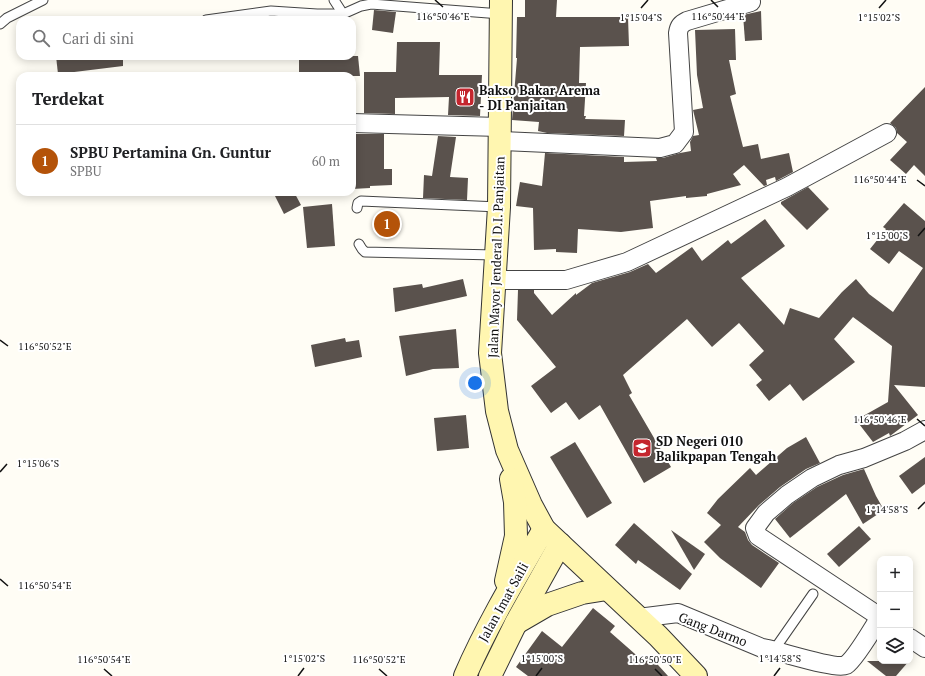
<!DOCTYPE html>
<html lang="id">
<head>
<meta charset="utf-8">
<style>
	body { margin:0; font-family:"PT Serif",serif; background:#f2f2f2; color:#202124 }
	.controls { position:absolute; right:12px; bottom:12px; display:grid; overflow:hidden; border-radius:8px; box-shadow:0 2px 10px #0003 }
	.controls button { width:36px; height:36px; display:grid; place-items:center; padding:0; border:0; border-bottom:1px solid #e0e0e0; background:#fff; color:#202124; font:20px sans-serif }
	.you { position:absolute; left:475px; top:383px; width:14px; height:14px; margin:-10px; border:3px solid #fff; border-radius:50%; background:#1a73e8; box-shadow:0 0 0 6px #1a73e833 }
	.badge { display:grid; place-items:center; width:26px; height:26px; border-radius:50%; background:#b45309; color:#fff; font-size:13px; font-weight:700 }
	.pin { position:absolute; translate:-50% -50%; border:2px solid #fff; box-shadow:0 1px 4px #0006 }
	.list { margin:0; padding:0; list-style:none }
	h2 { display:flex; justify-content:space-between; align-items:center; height:52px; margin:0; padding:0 16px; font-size:17px }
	h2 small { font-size:13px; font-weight:400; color:#757577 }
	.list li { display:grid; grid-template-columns:26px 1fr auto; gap:12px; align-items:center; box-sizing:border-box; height:72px; padding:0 16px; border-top:1px solid #e0e0e0 }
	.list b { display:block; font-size:15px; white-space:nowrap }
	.list p { margin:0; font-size:13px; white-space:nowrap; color:#757577 }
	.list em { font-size:13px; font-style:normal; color:#757577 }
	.icon { flex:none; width:22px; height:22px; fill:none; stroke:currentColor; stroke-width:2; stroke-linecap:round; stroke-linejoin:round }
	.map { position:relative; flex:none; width:925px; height:676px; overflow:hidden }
	.search { position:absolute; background:#fff; box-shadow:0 2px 10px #0003; left:16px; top:16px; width:340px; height:44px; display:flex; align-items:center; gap:10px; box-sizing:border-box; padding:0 14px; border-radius:12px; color:#757577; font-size:15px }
	.panel { position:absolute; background:#fff; box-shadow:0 2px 10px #0003; left:16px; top:72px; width:340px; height:124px; border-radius:12px }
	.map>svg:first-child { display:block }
	.building { fill:#5a524d }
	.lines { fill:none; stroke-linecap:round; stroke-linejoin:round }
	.service-casing { stroke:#444; stroke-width:11 }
	.minor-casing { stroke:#444; stroke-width:20 }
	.secondary-casing { stroke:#333; stroke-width:24 }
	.service { stroke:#fff; stroke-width:9 }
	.minor { stroke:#fff; stroke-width:18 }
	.secondary { stroke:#fff6b0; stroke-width:22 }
	.ticks { fill:none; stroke:#111; stroke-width:1.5 }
	.labels { text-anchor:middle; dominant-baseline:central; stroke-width:4; stroke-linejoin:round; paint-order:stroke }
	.poi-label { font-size:13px; font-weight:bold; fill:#111; stroke:#fff; text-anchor:start }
	.street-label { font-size:13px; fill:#111; stroke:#fff }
	.ticks-label { font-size:10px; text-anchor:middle; fill:#111; stroke:#fff; stroke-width:4; stroke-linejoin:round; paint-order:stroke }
</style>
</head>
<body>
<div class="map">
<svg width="925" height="676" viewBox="0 0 925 676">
	<rect width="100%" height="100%" fill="#fffdf5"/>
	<g class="building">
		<polygon points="525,0 557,0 556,17 628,17 629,46 580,47 579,83 586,83 584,116 586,116 585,119 625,120 624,136 547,133 538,131 539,122 512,120 517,58 516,58 517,17 525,17"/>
		<polygon points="374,10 396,12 393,33 372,30"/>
		<polygon points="761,11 762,40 745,41 743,15"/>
		<polygon points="735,29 736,60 729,60 736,94 730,96 743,147 758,144 761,159 789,153 793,172 776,181 775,177 766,180 767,185 764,186 744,165 733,174 741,185 707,194 707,196 686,198 686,196 650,201 653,228 621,232 578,229 577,253 556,252 556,249 534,250 533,208 516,206 520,182 542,186 545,153 624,157 624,162 657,161 656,158 663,158 680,153 691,151 690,142 693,136 699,135 693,110 703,108 697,75 695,30"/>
		<polygon points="397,42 440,42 439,75 482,75 480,116 448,115 449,97 395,98 395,114 364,113 364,72 396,72"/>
		<polygon points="56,56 123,56 123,66 58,74"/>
		<polygon points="299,56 358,56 360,76 299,76"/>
		<polygon points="925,87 925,176 914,165 906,174 890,160 907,142 897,133 896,128 890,123"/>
		<polygon points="352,134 384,134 384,169 392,169 392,185 370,186 370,188 352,189"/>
		<polygon points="438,136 456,137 450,177 468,178 467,200 423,198 424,175 432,176"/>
		<polygon points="808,187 829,209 807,230 781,204 781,202"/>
		<polygon points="273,192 294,192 301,205 284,214"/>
		<polygon points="904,203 925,221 925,387 894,385 918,415 890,436 889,433 873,442 856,420 888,402 892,346 853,317 834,339 855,362 803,401 790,384 769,401 756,385 762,380 749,365 764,351 739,323 712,347 687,319 623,375 632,393 629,395 671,467 644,483 600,405 579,420 566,402 551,413 531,386 556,367 517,320 518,290 534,290 534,293 552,315 576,293 576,295 592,283 630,272 648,264 656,273 692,247 702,261 728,240 731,244 765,219 785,246 741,278 784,325 790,308 819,318 842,292 856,279 869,294 893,312 923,268 899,251 889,264 870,249 886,229 883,227"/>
		<polygon points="332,204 335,246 307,248 303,207"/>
		<polygon points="463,279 467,296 395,312 393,288 422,284 423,288"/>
		<polygon points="456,329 459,368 433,369 406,376 399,336"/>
		<polygon points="345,338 346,342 359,340 362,357 315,367 311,345"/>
		<polygon points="466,415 469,448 437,451 434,418"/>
		<polygon points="806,437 820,463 806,469 780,487 759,505 738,527 745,532 748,540 752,545 779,563 761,588 720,558 704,542 721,525 707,513 718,499 750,468 756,475 787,448"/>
		<polygon points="575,442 612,503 587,518 550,457"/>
		<polygon points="925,457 925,484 912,494 899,476"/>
		<polygon points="864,469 876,496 884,510 863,524 846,494 790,538 775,519 793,503 817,487 843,475"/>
		<polygon points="634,523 692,574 680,590 638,560 636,564 615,545"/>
		<polygon points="859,526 871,539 839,567 827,554"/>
		<polygon points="671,530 705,554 694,570"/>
		<polygon points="593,608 615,626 610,632 643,661 649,655 668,676 528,676 516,667 542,631 562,647"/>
		<polygon points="867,661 909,661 896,676 886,676"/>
	</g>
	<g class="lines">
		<g class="service-casing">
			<g id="service">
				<polyline points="334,0 343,14 361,6 371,4 501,14"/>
				<polyline points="206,20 271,11 317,14 343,14"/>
				<polyline points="0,24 7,18 43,0"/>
				<polyline points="357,208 358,203 361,201 499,207"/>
				<polyline points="359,244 362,249 365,252 495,255"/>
				<polyline points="774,650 813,594"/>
			</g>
		</g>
		<g class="minor-casing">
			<g id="minor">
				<polyline points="352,123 500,127"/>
				<path d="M500,141L660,148L675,144L684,132L678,33C679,26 681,24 687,21L751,2"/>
				<polyline points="494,280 566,280 627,262 787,187 887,133"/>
				<path d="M638,618L678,613L762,648C777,650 835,670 846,665C854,660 874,627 880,617L758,536L755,528L766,513L787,495L812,478L839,465L864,458L905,441L925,430"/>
				<polyline points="910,638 925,648"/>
			</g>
		</g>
		<g class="secondary-casing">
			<g id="secondary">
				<polyline points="501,0 499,207 490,353 497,411 507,450 531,505 544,529 658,636 696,676"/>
				<polyline points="506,581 516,536 515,502 511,479"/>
				<polyline points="516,623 547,605 582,593 607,589"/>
				<path d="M465,676C487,625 516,577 544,529"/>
				<polyline points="490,676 516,623 560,544"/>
			</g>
		</g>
		<use href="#service" class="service"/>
		<use href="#minor" class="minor"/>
		<use href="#secondary" class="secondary"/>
	</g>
	<path class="ticks" d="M435,0L443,7M711,0L718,7M641,8L648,0M879,8L886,0M917,180L925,186M918,236L925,228M0,340L8,346M917,419L925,426M0,472L7,464M918,509L925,502M0,579L8,586M104,669L112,676M379,669L387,676M655,669L662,676M298,676L304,668M536,676L542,668M774,676L780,668"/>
	<defs>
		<g id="restaurant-square" transform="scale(1)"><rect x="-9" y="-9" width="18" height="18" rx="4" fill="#c4262e" stroke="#fff"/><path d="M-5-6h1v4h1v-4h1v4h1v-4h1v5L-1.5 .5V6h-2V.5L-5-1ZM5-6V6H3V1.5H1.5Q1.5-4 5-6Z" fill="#fff"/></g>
		<g id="school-square" transform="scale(1)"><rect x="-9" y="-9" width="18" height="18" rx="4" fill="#c4262e" stroke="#fff"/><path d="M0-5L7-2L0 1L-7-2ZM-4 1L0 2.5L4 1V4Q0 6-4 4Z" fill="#fff"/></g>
	</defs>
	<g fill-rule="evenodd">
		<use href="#restaurant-square" x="465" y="97"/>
		<use href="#school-square" x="642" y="448"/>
	</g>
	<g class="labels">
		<g class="poi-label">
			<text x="479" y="90">Bakso Bakar Arema<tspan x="479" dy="15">- DI Panjaitan</tspan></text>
			<text x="656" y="441">SD Negeri 010<tspan x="656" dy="15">Balikpapan Tengah</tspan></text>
		</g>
		<g class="street-label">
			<text transform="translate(496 257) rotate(-88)">Jalan Mayor Jenderal D.I. Panjaitan</text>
			<text transform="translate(503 602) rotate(-61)">Jalan Imat Saili</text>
			<text transform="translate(713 629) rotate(21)">Gang Darmo</text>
		</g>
	</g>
	<g class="ticks-label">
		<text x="443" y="20">116°50'46"E</text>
		<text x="718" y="20">116°50'44"E</text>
		<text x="641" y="21">1°15'04"S</text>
		<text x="879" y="21">1°15'02"S</text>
		<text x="880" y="183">116°50'44"E</text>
		<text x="887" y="239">1°15'00"S</text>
		<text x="45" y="350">116°50'52"E</text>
		<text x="880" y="423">116°50'46"E</text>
		<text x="38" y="467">1°15'06"S</text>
		<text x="887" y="513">1°14'58"S</text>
		<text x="45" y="589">116°50'54"E</text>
		<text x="304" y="662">1°15'02"S</text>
		<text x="542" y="662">1°15'00"S</text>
		<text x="780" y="662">1°14'58"S</text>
		<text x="104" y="663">116°50'54"E</text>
		<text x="379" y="663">116°50'52"E</text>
		<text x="655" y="663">116°50'50"E</text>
	</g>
</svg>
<div class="controls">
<button>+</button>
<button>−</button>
<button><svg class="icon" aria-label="layers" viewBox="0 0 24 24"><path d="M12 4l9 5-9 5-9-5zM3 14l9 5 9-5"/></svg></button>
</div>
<div class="you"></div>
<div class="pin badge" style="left:387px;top:224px">1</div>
<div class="search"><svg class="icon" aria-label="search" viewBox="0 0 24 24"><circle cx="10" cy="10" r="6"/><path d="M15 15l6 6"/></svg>Cari di sini</div>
<section class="panel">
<h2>Terdekat<small></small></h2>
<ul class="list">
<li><span class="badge">1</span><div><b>SPBU Pertamina Gn. Guntur</b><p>SPBU</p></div><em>60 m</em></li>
</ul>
</section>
</div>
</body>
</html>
